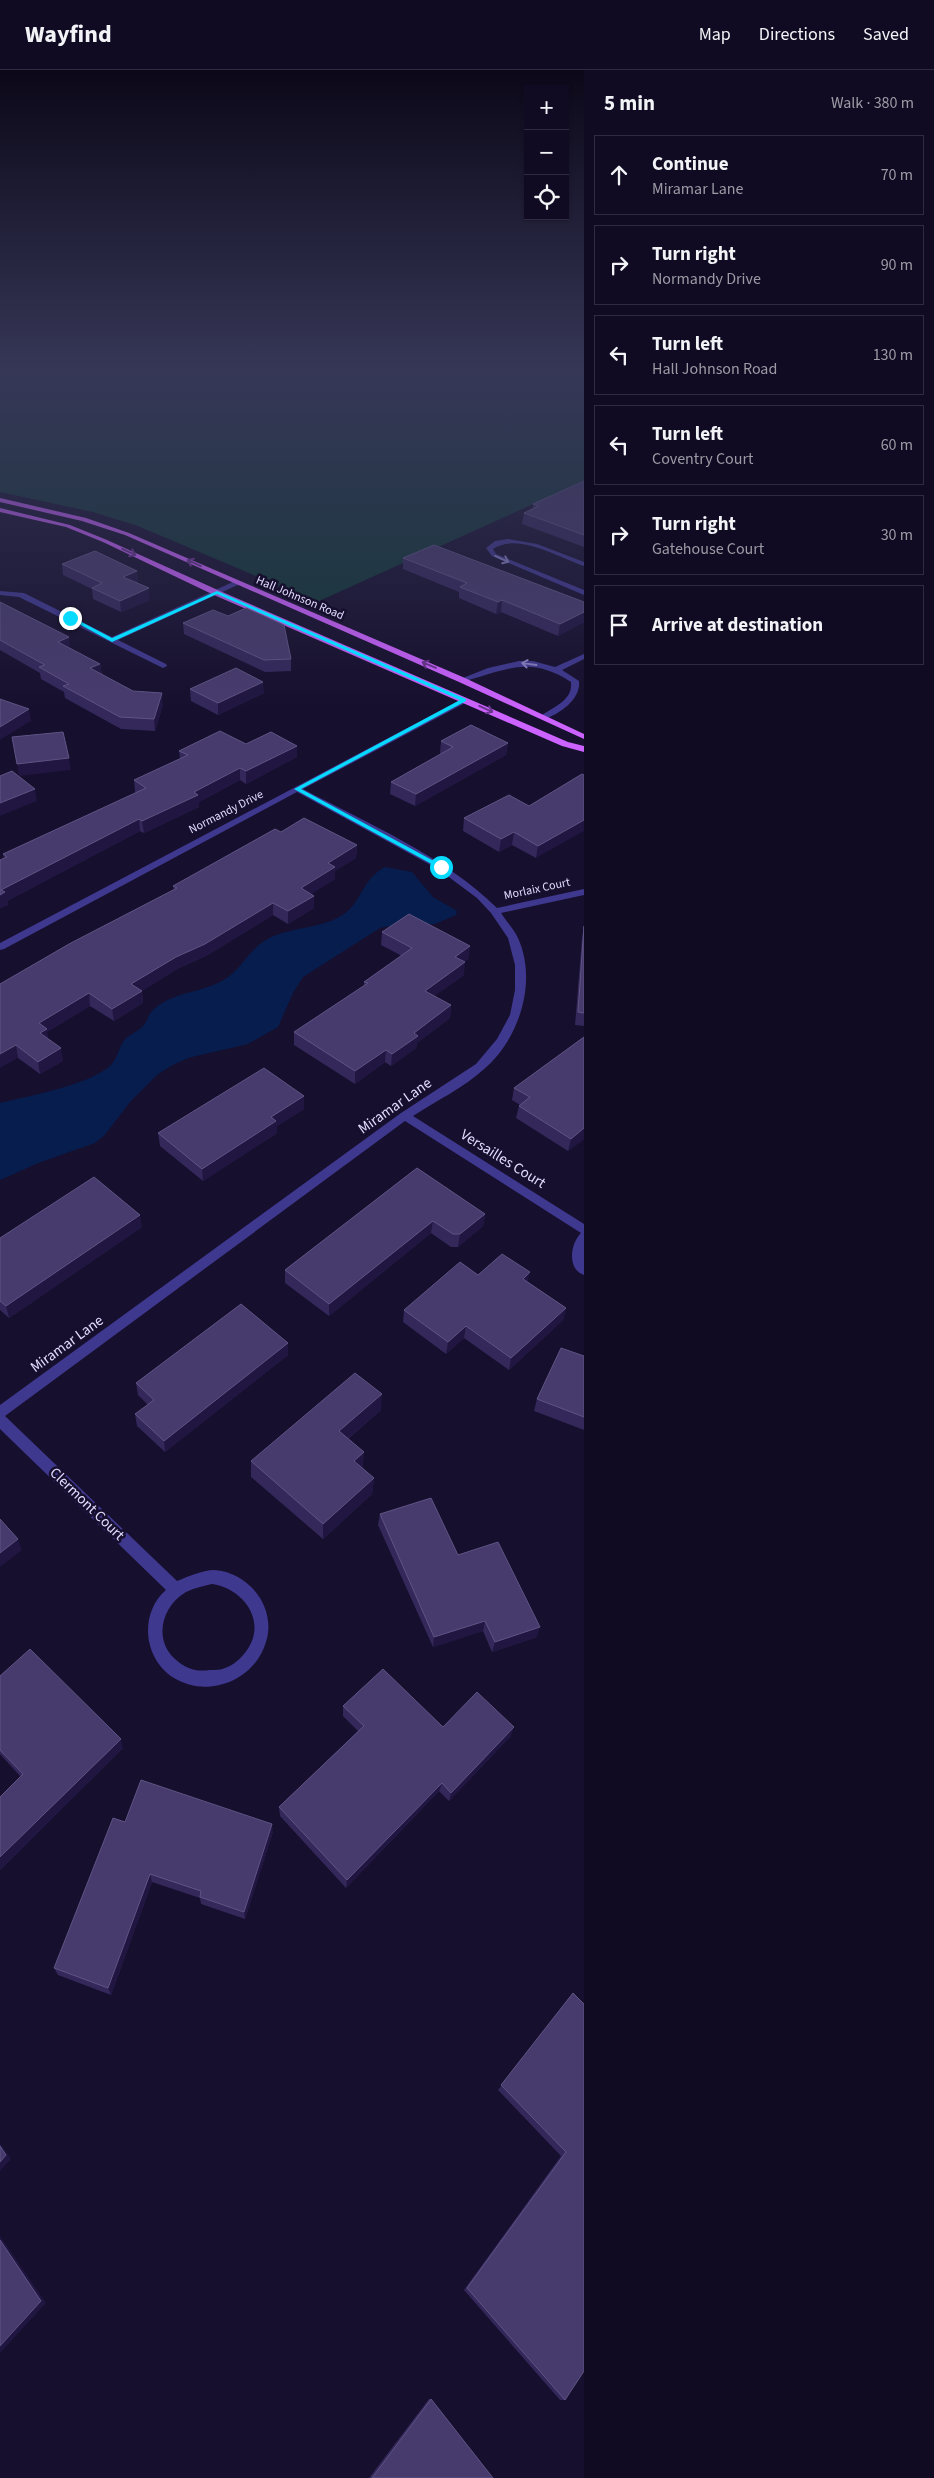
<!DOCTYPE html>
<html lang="en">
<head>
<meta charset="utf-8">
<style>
	body { margin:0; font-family:"Source Sans 3",sans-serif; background:#1e192f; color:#f1f3f6 }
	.controls { position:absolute; right:15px; top:15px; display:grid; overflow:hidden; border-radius:0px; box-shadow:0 1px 4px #0004 }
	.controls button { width:45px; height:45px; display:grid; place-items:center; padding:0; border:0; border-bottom:1px solid #302b40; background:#100b22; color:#f1f3f6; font:25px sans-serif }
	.stop { position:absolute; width:15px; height:15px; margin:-11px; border:4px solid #07daff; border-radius:50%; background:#fff }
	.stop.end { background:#07daff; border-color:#fff; box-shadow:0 1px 5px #0008 }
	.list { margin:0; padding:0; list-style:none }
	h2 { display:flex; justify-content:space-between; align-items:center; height:65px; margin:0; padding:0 20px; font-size:21px }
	h2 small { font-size:16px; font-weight:400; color:#9c9ba5 }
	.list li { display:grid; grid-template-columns:32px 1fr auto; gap:15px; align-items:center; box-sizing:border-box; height:80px; margin:0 10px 10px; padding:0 10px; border:1px solid #302b40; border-radius:0px }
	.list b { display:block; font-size:19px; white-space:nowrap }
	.list p { margin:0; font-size:16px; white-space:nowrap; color:#9c9ba5 }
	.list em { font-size:16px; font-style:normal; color:#9c9ba5 }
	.icon { flex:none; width:28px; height:28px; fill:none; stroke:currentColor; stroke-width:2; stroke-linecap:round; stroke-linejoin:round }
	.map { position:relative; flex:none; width:584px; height:2408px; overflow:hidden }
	header { display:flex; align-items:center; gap:30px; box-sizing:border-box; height:70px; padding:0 25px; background:#100b22; border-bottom:1px solid #302b40 }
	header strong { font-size:24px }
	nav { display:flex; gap:28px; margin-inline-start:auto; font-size:18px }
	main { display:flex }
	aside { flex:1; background:#100b22 }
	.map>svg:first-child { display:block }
	.green { fill:#123737 }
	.water { fill:#071d4e }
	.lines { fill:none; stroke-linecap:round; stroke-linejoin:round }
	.minor { fill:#3f388f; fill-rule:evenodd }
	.major { fill:#cc62ff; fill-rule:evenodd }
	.wall { fill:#34285b }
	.shaded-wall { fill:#201641 }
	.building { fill:#473b6d; stroke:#5f5484 }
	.oneway { stroke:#68348c }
	.oneway2 { stroke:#8881c1 }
	.route { fill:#07daff }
	.labels { text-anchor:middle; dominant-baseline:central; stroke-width:5; stroke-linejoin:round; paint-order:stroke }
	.far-street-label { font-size:12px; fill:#e1dbff; stroke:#160f2d }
	.street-label { font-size:15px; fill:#e1dbff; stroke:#160f2d }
</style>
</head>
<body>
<header>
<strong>Wayfind</strong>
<nav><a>Map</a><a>Directions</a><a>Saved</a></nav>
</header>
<main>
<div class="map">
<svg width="584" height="2408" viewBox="0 0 584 2408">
	<rect width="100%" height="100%" fill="#160f2d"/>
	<polygon class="green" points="0,303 584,303 584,411 317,532 138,456 93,442 0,422"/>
	<path class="water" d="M385,797L412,802L433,827L457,841L456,845L435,854L396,855L380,858L303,907L293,923L278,957L248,974L188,988L171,996L157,1005L130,1032L104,1066L95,1073L41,1092L0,1110V1033C28,1026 90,1015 111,995C116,990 119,979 123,972C127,965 138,962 143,956C148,951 148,944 153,940C172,922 200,923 222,911C243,899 246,882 266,870C290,856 320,860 344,844C362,832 361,810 385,797Z"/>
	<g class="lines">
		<g class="minor">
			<path d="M508,469L537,474L584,492V496C559,488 518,462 493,479L496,484L584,520V525L492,486L486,478L495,471Z"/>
			<polygon points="235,511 242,513 118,570 166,594 167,596 163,598 19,527 0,525 0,521 24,523 112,567"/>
			<path d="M584,584V589L562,600L579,611C581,629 561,643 545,649L541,647L542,645C555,636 573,630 571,612C529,585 506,600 462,612L458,610L488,598L519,591H533L555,597Z"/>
			<path d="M464,628L468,630L467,632L303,719C367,753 446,787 497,838L584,819V825L501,843C506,851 514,859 518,868C538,912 519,970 483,1000C463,1018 436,1031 413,1046L584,1154V1205C567,1199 570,1174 581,1163L405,1051L5,1346L177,1511C187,1507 203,1500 214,1500C249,1502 277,1538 266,1572C255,1610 208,1629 174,1608C143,1589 139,1543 166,1520L0,1359V1335L401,1043L476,994L497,969L510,945L515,920V895L508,868L491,843L477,828L438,799L297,722L4,879L0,880V873ZM212,1514C246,1519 269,1555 244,1584C239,1590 232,1596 225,1598C221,1600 215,1600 210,1600C196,1602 186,1599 175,1589C153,1569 162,1536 186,1522C194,1518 204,1516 212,1514Z"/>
		</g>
		<g class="major">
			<polygon points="0,428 86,448 129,463 465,608 584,664 584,669 459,612 125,465 82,451 0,432"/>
			<polygon points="0,438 70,455 107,470 220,521 568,672 584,676 584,682 562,676 214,525 103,472 66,457 0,442"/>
		</g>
	</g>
	<g class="wall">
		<polygon points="584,411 584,477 522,454 524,443 533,438 533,434"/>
		<polygon points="403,488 584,532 584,552 558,566 501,542 496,544 459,528 459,522 403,499"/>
		<polygon points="62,494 137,501 138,512 137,513 150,530 121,542 93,529 92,519 63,505"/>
		<polygon points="0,532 70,578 100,594 102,605 133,621 163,635 155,661 121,659 65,628 64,622 41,609 40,603 0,580"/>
		<polygon points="183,553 291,589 291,601 265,602 184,564"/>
		<polygon points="190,619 264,623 218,645 191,631"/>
		<polygon points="441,671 508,673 506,685 415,736 390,724 391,712 441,684 440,683"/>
		<polygon points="246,674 297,676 297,687 246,714 240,710 199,732 199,737 144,763 140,761 7,831 8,835 0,838 4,788 3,784 136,723 135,722 134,710 180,689 179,681"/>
		<polygon points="582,704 536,788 512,775 499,782 463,761 464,748 529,736"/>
		<polygon points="281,762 357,775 356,788 335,801 335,809 311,824 314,826 314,838 288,854 273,845 206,886 177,899 142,921 143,933 114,951 90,936 47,962 48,969 63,991 40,1004 18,988 0,914 174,820 173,816"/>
		<polygon points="584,856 584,956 575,955 582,868"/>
		<polygon points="382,862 469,888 464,892 464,905 434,926 451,935 450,948 417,973 416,978 391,996 385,992 355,1014 294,975 294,962 364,916 364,912 402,886 381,875"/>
		<polygon points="584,967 584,1069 568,1081 516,1048 519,1036 520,1035 512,1030 514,1018"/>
		<polygon points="304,1026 304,1039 277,1056 277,1063 203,1111 160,1076 158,1063"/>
		<polygon points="417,1098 485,1144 483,1156 458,1177 451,1177 431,1163 329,1246 285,1213 285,1200"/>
		<polygon points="142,1157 9,1248 0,1240 0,1168"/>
		<polygon points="478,1205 528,1212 566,1238 563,1250 509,1300 464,1268 446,1284 403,1252 404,1240"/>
		<polygon points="288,1273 288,1285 165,1382 137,1356 135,1344 148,1335 138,1325 136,1313"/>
		<polygon points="584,1286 584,1360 534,1341 537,1329"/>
		<polygon points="381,1340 348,1369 364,1382 362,1398 374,1408 372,1424 323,1469 251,1407 251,1391"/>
		<polygon points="380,1444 537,1567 492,1582 483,1561 433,1577 378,1455"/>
		<polygon points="0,1606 123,1678 0,1800 0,1727 21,1707 0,1684"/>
		<polygon points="343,1636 443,1657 511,1666 449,1731 439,1721 346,1818 280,1746 279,1737 358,1661 343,1646"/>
		<polygon points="125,1752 273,1762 245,1849 201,1834 200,1828 152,1812 111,1925 58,1905 54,1898"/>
		<polygon points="573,1923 565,2330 560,2330 464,2220 561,2086 498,2020"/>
		<polygon points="429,2329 431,2329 493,2408 369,2408"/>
	</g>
	<g class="shaded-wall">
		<polygon points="137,501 138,512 124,518 123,507"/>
		<polygon points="149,518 150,530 121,542 120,531"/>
		<polygon points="502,530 501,542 496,544 498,532"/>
		<polygon points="584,542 584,552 558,566 560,554"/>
		<polygon points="69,567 70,578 58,572"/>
		<polygon points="100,594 102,605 90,598"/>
		<polygon points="263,612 264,623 218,645 218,633"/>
		<polygon points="162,623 163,635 155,661 154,649"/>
		<polygon points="29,639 31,651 0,670 0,657"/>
		<polygon points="508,673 506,685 415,736 416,724"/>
		<polygon points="297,676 297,687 246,714 246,701"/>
		<polygon points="69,688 71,700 19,706 17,694"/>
		<polygon points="240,698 240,710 199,732 199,737 144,763 142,751 194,722"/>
		<polygon points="35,719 37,731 0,746 0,733"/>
		<polygon points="139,749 140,761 7,831 8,835 0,838 0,825 1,820"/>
		<polygon points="584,750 584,761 536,788 538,776"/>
		<polygon points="514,762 512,775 499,782 501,769"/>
		<polygon points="357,775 356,788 335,801 335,809 301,831 301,818 328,793"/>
		<polygon points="314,826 314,838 288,854 288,841"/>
		<polygon points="273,833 273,845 206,886 177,899 142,921 143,933 114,951 112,939 131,914 176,887"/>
		<polygon points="470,876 469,888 453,899 455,887"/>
		<polygon points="465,892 464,905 424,933 425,921"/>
		<polygon points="89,923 90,936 47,962 49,972 40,963 39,953"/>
		<polygon points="451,935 450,948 417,973 416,978 391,996 392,984 414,963"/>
		<polygon points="16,975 18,988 0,998 0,984"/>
		<polygon points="61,978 63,991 40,1004 38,992"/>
		<polygon points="386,980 385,992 355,1014 355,1001"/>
		<polygon points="304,1026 304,1039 277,1056 277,1063 203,1111 202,1099 271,1047"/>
		<polygon points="584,1058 584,1069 568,1081 571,1069"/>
		<polygon points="485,1144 483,1156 458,1177 460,1164"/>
		<polygon points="140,1145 142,1157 9,1248 6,1236"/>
		<polygon points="433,1151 431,1163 329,1246 329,1234"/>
		<polygon points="530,1202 527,1215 523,1209"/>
		<polygon points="566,1238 563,1250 509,1300 511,1288"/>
		<polygon points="466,1256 464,1268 446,1284 448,1272"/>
		<polygon points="288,1273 288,1285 165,1382 164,1371"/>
		<polygon points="382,1324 381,1340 338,1377 339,1361"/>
		<polygon points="364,1382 363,1398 353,1407 354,1391"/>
		<polygon points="374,1408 372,1424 323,1469 323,1454"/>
		<polygon points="18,1469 22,1480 0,1497 0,1483"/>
		<polygon points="485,1551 483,1561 433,1577 434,1567"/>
		<polygon points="540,1557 537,1567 492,1582 495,1572"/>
		<polygon points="514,1657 511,1666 449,1731 451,1723"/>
		<polygon points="121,1669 123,1678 0,1800 0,1787"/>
		<polygon points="442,1713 439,1721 346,1818 347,1810"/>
		<polygon points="272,1754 273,1762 245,1849 244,1842"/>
		<polygon points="150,1804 152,1812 111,1925 108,1918"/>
		<polygon points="0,2073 11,2089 0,2101"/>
		<polygon points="0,2166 46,2233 0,2283"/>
	</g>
	<g class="building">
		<polygon points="584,411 584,465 524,443 539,436 533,434"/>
		<polygon points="434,475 584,532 584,542 560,554 502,530 498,532 460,517 467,513 403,488"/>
		<polygon points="95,481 137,501 123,507 149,518 120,531 92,518 102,513 62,494"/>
		<polygon points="0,532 69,567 58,572 100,594 90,598 133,621 162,623 154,649 120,647 63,616 69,614 39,597 45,595 0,570"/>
		<polygon points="246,538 284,555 291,589 264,590 183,553 213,540 228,546"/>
		<polygon points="236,598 263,612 218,633 190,619"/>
		<polygon points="0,629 29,639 0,657"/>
		<polygon points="471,655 508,673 416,724 391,712 453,677 441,671"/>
		<polygon points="220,661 246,674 271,662 297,676 246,701 240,698 194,722 198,725 142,751 139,749 1,820 5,822 0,825 0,790 7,787 3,784 146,718 134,710 188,685 179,681"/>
		<polygon points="63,662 69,688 17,694 12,667"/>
		<polygon points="12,701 35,719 0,733 0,706"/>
		<polygon points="582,704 584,705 584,750 538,776 514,762 501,769 464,748 509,725 529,736"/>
		<polygon points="304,748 357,775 328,793 335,797 301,818 314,826 288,841 273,833 205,874 176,887 131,914 142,921 112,939 89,923 39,953 47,959 40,963 61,978 38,992 16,975 0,984 0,914 69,874 177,818 173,816 275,759 281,762"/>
		<polygon points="409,844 470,876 455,887 465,892 425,921 451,935 414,963 418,966 392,984 386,980 355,1001 294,962 368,913 364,912 412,878 382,862"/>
		<polygon points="584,856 584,943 578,942"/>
		<polygon points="584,967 584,1058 571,1069 519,1036 530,1027 514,1018"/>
		<polygon points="264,998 304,1026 271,1047 276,1051 202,1099 158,1063"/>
		<polygon points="417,1098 485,1144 460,1164 453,1164 433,1151 329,1234 285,1200"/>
		<polygon points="94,1107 140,1145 6,1236 0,1231 0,1168"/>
		<polygon points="502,1184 530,1202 523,1209 566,1238 511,1288 466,1256 448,1272 404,1240 460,1192 478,1205"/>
		<polygon points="241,1234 288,1273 164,1371 135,1344 154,1330 136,1313"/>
		<polygon points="561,1278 584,1286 584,1347 537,1329"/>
		<polygon points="355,1303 382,1324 339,1361 364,1382 354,1391 374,1408 323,1454 251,1391"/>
		<polygon points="431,1428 458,1485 498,1472 540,1557 495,1572 485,1551 434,1567 380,1444"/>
		<polygon points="0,1449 18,1469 0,1483"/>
		<polygon points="30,1579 121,1669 0,1787 0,1727 23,1704 0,1680 0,1606"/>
		<polygon points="383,1599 443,1657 477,1622 514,1657 451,1723 442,1713 347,1810 279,1737 364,1656 343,1636"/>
		<polygon points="141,1710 272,1754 244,1842 200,1827 201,1821 150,1804 108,1918 54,1898 113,1748 125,1752"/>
		<polygon points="573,1923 584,1934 584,2301 565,2330 467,2218 566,2082 501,2015"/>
		<polygon points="0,2076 6,2085 0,2092"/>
		<polygon points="0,2170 41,2231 0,2276"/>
		<polygon points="431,2329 493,2408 372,2408"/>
	</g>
	<defs><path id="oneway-shaft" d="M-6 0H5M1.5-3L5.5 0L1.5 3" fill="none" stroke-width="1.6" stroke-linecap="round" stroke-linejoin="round" transform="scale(1.25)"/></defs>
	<g class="oneway">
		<use href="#oneway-shaft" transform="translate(129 482) rotate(25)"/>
		<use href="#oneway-shaft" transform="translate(194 493) rotate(-156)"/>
		<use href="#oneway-shaft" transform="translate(429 595) rotate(-157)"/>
		<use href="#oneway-shaft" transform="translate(486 639) rotate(24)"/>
	</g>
	<g class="oneway2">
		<use href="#oneway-shaft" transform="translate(502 489) rotate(24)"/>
		<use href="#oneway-shaft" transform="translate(529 594) rotate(-172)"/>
	</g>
	<linearGradient id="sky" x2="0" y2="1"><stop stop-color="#0c0819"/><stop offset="0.47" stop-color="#363757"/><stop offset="1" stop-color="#363757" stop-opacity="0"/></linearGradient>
	<rect width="584" height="641" fill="url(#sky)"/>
	<polygon class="route" points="217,521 466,629 466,631 301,719 443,796 443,798 439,798 294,719 460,630 217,524 112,572 68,548 72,547 112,568"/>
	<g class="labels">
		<g class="far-street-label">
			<text transform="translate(300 528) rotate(23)">Hall Johnson Road</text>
			<text transform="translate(226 742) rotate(-27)">Normandy Drive</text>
			<text transform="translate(537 819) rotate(-12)">Morlaix Court</text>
		</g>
		<g class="street-label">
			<text transform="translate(395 1036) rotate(-35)">Miramar Lane</text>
			<text transform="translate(503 1089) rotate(32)">Versailles Court</text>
			<text transform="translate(67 1274) rotate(-36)">Miramar Lane</text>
			<text transform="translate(87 1434) rotate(44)">Clermont Court</text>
		</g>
	</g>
</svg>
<div class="controls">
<button>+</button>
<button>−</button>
<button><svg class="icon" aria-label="locate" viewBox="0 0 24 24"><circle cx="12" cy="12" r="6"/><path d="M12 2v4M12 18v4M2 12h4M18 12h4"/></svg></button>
</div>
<div class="stop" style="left:441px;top:797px"></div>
<div class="stop end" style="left:70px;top:548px"></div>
</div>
<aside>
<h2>5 min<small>Walk · 380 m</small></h2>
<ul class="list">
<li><svg class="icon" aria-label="ahead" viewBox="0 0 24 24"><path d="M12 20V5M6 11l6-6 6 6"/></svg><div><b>Continue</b><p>Miramar Lane</p></div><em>70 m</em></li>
<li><svg class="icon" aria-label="right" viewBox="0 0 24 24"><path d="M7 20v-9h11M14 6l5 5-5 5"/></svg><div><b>Turn right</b><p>Normandy Drive</p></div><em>90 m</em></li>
<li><svg class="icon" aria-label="left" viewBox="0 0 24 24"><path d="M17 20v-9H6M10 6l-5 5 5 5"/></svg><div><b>Turn left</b><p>Hall Johnson Road</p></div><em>130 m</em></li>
<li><svg class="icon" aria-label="left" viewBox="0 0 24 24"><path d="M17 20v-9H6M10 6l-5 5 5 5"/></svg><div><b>Turn left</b><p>Coventry Court</p></div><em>60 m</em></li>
<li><svg class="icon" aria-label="right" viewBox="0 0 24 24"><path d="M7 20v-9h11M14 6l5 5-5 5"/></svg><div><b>Turn right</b><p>Gatehouse Court</p></div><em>30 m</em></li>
<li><svg class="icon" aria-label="arrive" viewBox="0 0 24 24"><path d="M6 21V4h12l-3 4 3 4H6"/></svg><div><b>Arrive at destination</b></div></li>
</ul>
</aside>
</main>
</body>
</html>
